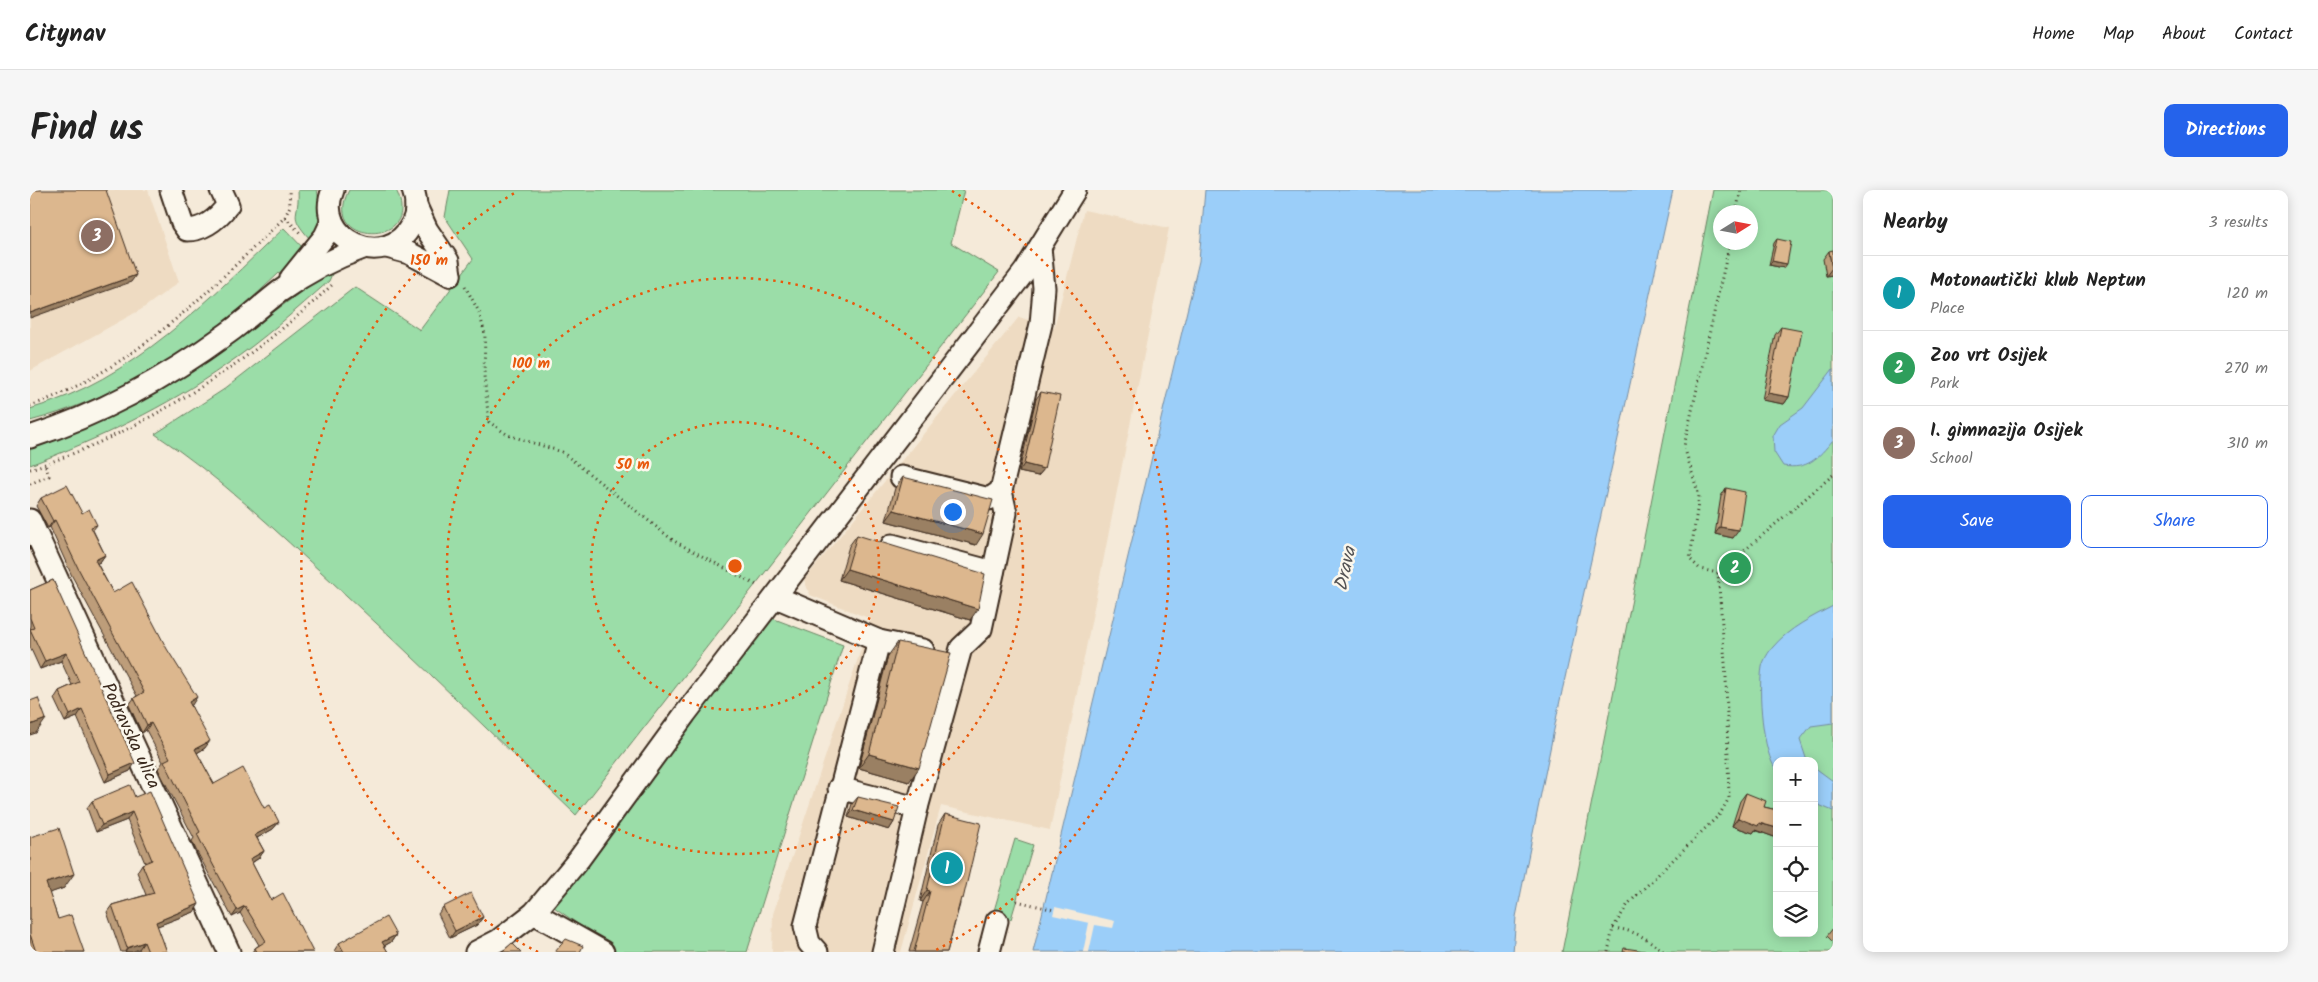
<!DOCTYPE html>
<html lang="en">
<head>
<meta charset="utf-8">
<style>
	body { margin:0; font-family:Kalam,sans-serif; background:#f6f6f6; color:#222 }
	.controls { position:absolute; right:15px; bottom:15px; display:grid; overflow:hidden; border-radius:10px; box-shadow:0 2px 12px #0003 }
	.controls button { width:45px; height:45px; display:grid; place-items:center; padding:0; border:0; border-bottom:1px solid #e0e0e0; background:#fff; color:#222; font:25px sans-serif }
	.compass { position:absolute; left:1683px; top:15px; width:45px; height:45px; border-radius:50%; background:#fff; box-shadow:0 2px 12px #0003; rotate:79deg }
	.you { position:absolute; left:922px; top:321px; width:18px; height:18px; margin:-12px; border:4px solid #fff; border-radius:50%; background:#1a73e8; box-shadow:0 0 0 8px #1a73e833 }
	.badge { display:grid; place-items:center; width:32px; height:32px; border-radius:50%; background:#2563eb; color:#fff; font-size:16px; font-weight:700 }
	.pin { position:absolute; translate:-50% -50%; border:2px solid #fff; box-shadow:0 1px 5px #0006 }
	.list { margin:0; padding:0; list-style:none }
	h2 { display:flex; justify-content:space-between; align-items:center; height:65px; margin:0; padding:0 20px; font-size:21px }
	h2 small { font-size:16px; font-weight:400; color:#767676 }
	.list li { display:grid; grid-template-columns:32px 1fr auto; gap:15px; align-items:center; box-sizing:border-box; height:75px; padding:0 20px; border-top:1px solid #e0e0e0 }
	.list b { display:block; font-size:19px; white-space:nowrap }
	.list p { margin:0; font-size:16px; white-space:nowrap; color:#767676 }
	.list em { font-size:16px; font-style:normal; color:#767676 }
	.actions { display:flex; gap:10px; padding:15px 20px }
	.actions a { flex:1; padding:11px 0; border:1px solid #2563eb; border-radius:10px; text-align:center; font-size:18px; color:#2563eb }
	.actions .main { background:#2563eb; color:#fff }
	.icon { flex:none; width:28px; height:28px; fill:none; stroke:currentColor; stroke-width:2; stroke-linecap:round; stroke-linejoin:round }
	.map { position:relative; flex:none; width:1803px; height:762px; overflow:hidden; border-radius:10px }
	header { display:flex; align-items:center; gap:30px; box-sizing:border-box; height:70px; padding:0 25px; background:#fff; border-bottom:1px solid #e0e0e0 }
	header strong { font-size:24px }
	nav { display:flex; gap:28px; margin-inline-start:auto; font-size:18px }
	.intro { display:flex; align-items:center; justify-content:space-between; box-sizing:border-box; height:120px; padding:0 30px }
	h1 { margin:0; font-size:35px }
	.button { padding:12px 22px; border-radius:10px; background:#2563eb; color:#fff; font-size:18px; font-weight:700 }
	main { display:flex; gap:30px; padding:0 30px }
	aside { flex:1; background:#fff; border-radius:10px; box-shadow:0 2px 12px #0003 }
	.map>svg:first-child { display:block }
	.built { fill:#eedbc2 }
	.green { fill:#9bdda8; stroke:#6b8463; fill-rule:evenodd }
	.water { fill:#9bcef9; stroke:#758ca1 }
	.pier { fill:#f5ead9 }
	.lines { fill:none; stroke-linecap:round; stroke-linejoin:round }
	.minor-casing { stroke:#3b2a1e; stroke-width:25 }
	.path { stroke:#3b2a1e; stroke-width:3; stroke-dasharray:1 4; stroke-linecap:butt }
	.minor { stroke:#fbf7ec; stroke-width:21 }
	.wall { fill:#bd9d7a; stroke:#3b2a1e }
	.shaded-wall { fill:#9a8063; stroke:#3b2a1e }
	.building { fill:#dcb78e; stroke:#3b2a1e }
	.ring { fill:none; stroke:#e8590c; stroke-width:2.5; stroke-dasharray:2.5 5 }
	.labels { text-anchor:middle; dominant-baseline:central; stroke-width:5; stroke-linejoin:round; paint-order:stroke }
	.street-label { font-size:18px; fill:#3b2a1e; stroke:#fbf7ec }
	.water-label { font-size:19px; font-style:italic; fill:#535355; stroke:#fbf7ec }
	.centre { fill:#e8590c; stroke:#fbf7ec; stroke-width:2.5 }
	.ring-label { font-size:15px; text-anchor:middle; font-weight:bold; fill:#e8590c; stroke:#fbf7ec; stroke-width:5; stroke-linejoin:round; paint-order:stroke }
</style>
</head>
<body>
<header>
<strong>Citynav</strong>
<nav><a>Home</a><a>Map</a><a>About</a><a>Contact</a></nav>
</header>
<div class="intro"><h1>Find us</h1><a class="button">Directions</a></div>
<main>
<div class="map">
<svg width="1803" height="762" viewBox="0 0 1803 762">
	<rect width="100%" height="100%" fill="#f5ead9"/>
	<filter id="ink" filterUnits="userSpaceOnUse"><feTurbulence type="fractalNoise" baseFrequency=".02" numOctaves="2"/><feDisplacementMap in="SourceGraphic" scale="10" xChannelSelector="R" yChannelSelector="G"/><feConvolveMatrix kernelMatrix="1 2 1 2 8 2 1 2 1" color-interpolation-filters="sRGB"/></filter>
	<g filter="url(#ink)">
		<g class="built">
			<polygon points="0,0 118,0 149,92 112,119 0,181"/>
			<polygon points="1054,20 1139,38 1020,640 911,616 871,762 742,762 743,724 841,429 780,405 774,390 989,127 1024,138"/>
		</g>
		<g class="green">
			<path d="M268,0H287C291,19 292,33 280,49C257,23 270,28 268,0Z"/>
			<path d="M319,0H366C395,58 289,56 319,0Z"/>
			<path d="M420,0H934L921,53L969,82L546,625C465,547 385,468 302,392C245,340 190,287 125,244L193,200L325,97L390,140L443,69L415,27Z"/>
			<path d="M1683,0H1803V762H1532ZM1690,22H1720V52H1690ZM1747,571H1784V743H1747Z"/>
			<path d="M254,38L274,59C254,78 234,98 213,116C152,167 77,211 0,231V219C103,190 179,109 254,38Z"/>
			<path d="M297,83L302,84L299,91C266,120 233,150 196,175C136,217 69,249 0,275V259L33,246L179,169Z"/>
			<polygon points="739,427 813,455 717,762 587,762 524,717"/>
			<polygon points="985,649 1003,655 981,729 963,724"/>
		</g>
		<g class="water">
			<polygon points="1175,0 1643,0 1529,515 1486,727 1483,762 1003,762 1169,71"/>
			<path d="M1803,179V250C1788,268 1778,280 1753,276L1744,262L1743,246L1750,234L1773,218Z"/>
			<path d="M1803,416V533L1781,536L1770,550L1777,571H1747V581C1732,562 1728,501 1732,477C1733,471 1739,461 1743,457C1759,438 1782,427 1803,416Z"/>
			<polygon points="1784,577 1803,591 1803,621 1784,613"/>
		</g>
		<polygon class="pier" points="1025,717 1085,731 1083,738 1065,735 1059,762 1053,762 1059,733 1023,725"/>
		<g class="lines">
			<g class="minor-casing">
				<g id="minor">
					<path d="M141,0L152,33L157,40C175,40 188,28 198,15L191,0"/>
					<path d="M303,0C282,48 356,84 382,34C387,24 387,11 383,0"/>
					<polyline points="386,16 397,40 418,71 420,85"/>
					<polyline points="357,57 379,63 420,85"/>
					<polyline points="261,88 295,46 302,31"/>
					<path d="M0,247C71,224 138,187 198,143C216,130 232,115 249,102C274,84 304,68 333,58"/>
					<polyline points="871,287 959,309 971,301"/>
					<polyline points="0,330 199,762"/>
					<polyline points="862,355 963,382"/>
					<polyline points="746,407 849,451 893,460"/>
					<polyline points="809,598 887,618"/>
					<polyline points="504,723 573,762"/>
					<polyline points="446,762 469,750 504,723 549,669 655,524 995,81 1045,0"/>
					<polyline points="787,762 779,753 775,736 849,451"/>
					<polyline points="853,762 887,618 931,458 951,439 976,323 971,301 1011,134 1014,98 1010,57"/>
					<polyline points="959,762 967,731"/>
				</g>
			</g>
			<g class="path">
				<polyline points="1706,22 1711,0"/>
				<polyline points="255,27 271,44"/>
				<polyline points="435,96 449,122 455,144 454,186 459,232 478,245 532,262 644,351 728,396"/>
				<path d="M0,216C103,180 179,101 255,27L260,16L259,0"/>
				<path d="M0,279C108,245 223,171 304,93"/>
				<polyline points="0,294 19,286 15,274"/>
				<polyline points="1688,383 1670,379 1660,369 1669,306 1654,256 1700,52"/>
				<polyline points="987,711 1024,720"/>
				<path d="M1583,738C1604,740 1619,749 1634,762"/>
				<polyline points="1578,762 1583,738 1598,714 1690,624 1699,608 1696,486 1688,383 1803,285"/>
			</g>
			<use href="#minor" class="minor"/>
		</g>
		<g class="wall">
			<polygon points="1747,49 1754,78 1739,75 1744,53"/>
			<polygon points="1799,61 1803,85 1796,86 1793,69"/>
			<polygon points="1751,137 1759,207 1754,214 1732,210 1745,145"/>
			<polygon points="1011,202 1014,279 1008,286 989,282 1006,209"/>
			<polygon points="873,287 946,355 856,331 865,298"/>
			<polygon points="1696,298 1703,348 1685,344 1691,306"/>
			<polygon points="11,308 52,323 67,335 63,340 75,365 70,372 67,373 83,403 162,515 161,515 175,558 167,563 184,594 234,618 249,632 243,639 227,648 234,661 229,668 222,673 241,710 283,762 222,762 225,758 229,755 210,723 202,727 166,660 162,651 164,648 128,579 133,572 116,540 112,543 99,515 104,508 107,506 42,386 20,337 18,338 6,316"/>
			<polygon points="827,345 940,430 809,390 819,356"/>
			<polygon points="23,390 100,581 75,592 47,527 35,532 24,509 29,501 42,495 31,471 10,479 0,457 0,400"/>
			<polygon points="868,452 879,592 829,578 858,466"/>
			<polygon points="1716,603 1734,617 1747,620 1747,648 1725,640 1723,643 1702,636 1710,611"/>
			<polygon points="105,607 164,722 127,736 137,762 110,762 109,759 102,762 91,762 77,722 82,715 116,705 107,682 112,674 115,673 97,630 66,642 57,618 62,611"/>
			<polygon points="828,607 864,632 859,640 818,627 822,614"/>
			<polygon points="915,624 930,714 917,762 879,762 893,712 890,711 908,635"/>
			<polygon points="0,647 34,698 19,703 28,729 54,762 0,762"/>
			<polygon points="413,717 453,727 447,735 420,748 408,724"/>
			<polygon points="1803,738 1803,752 1797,746"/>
			<polygon points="366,745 361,752 354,756 358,762 305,762 304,761 309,753"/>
		</g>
		<g class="shaded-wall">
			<polygon points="1742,71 1757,74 1754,78 1739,75"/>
			<polygon points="1802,78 1803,78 1803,85 1796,86"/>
			<polygon points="106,85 101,92 0,128 0,123"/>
			<polygon points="1738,203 1759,207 1754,214 1732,210"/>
			<polygon points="994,274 1014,279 1008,286 989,282"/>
			<polygon points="864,320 953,344 946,355 856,331"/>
			<polygon points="25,330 20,337 18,338 23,331"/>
			<polygon points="1690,337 1709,340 1703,348 1685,344"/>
			<polygon points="75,365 70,372 60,377 65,370"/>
			<polygon points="817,379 948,419 940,430 809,390"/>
			<polygon points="36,463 31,471 10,479 15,471"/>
			<polygon points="167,507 162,515 153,519 159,512"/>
			<polygon points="52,519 47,527 35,532 40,525"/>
			<polygon points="16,529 6,543 0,545 0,535"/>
			<polygon points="121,533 116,540 112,543 117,535"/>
			<polygon points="180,551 175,558 160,567 165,559"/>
			<polygon points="839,564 889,578 879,592 829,578"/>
			<polygon points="105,573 100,581 75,592 80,584"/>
			<polygon points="823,620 864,632 859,640 818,627"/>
			<polygon points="102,622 97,630 66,642 72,635"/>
			<polygon points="1708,628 1729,633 1747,638 1747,648 1725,640 1723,643 1702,636"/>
			<polygon points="249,632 243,639 220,652 225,645"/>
			<polygon points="234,661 229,668 215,677 220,669"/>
			<polygon points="44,684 34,698 6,708 16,693"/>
			<polygon points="897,700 900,701 893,712 890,711"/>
			<polygon points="169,714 164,722 120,739 126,732"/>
			<polygon points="215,716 210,723 202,727 207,720"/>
			<polygon points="453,727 447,735 420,748 425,741"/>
			<polygon points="366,745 361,752 347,760 352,752"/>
			<polygon points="114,752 109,759 102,762 95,762 97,758"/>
		</g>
		<g class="building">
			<polygon points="0,0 76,0 106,85 0,123"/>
			<polygon points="1747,49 1761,52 1757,74 1742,71"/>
			<polygon points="1803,60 1803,78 1802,78 1799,61"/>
			<polygon points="1751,137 1772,141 1759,207 1738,203"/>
			<polygon points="1011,202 1030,206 1014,279 994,274"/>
			<polygon points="873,287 963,310 953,344 864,320"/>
			<polygon points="37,295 52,323 59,319 67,335 61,337 75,365 65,370 83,403 102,392 137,459 167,507 159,512 180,551 165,559 184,594 213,578 234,618 240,615 249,632 225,645 234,661 220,669 241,710 253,703 283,762 227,762 225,758 236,751 215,716 207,720 171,652 167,644 170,642 134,571 140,568 121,533 117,535 104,508 114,502 48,378 25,330 23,331 11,308"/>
			<polygon points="1696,298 1715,302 1709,340 1690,337"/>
			<polygon points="827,345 955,384 948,419 817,379"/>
			<polygon points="23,390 105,573 80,584 52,519 40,525 29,501 49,492 36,463 15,471 0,439 4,438 0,428 0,400"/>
			<polygon points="868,452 921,463 889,578 839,564"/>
			<polygon points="8,508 16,529 0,535 0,511"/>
			<polygon points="100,595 105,607 120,601 169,714 126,732 137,762 118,762 114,752 97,758 82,715 124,703 112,674 122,670 102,622 72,635 62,611"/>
			<polygon points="1716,603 1736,611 1734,617 1747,620 1747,638 1729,633 1728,636 1708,628"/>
			<polygon points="828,607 869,617 864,632 823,620"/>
			<polygon points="915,624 951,633 933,709 931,708 917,762 884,762 900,701 897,700"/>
			<polygon points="29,638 44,684 16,693 28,729 41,725 54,762 6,762 0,744 0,647"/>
			<polygon points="441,703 453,727 425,741 413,717"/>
			<polygon points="356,727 366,745 352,752 358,762 314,762 309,753"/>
			<polygon points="536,749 553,756 550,762 525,762"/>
			<polygon points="482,753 491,762 472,762"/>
			<polygon points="1594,758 1622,762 1593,762"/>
		</g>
	</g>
	<g class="ring">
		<circle cx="705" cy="376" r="144"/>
		<circle cx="705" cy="376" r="288"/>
		<path d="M508 762A433 433 0 0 1 488 1M922 1A433 433 0 0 1 902 762"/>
	</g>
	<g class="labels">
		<g class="street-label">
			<text transform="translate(100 546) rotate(65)">Podravska ulica</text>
		</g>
		<g class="water-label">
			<text transform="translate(1316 379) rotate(-78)">Drava</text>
		</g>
	</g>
	<circle cx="705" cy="376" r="8" class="centre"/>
	<g class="ring-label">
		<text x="399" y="75">150 m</text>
		<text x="501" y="178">100 m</text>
		<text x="603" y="279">50 m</text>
	</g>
</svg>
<div class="controls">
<button>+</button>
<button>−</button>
<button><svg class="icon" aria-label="locate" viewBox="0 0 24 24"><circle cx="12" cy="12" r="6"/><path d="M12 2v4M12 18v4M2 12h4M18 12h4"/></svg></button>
<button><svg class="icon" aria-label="layers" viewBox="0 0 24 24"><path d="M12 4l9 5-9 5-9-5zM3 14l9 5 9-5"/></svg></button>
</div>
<svg class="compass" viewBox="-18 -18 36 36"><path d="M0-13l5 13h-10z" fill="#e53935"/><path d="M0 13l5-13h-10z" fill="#767676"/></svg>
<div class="you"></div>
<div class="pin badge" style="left:917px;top:678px;background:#0f9aa8">1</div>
<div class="pin badge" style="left:1705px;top:378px;background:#2e9e5b">2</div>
<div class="pin badge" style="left:67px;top:46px;background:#8d6e63">3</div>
</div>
<aside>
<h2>Nearby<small>3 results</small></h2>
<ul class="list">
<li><span class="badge" style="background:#0f9aa8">1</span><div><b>Motonautički klub Neptun</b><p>Place</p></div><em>120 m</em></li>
<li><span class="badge" style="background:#2e9e5b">2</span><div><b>Zoo vrt Osijek</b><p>Park</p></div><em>270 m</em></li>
<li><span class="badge" style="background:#8d6e63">3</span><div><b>I. gimnazija Osijek</b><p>School</p></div><em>310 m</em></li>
</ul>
<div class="actions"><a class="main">Save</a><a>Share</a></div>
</aside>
</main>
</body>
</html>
